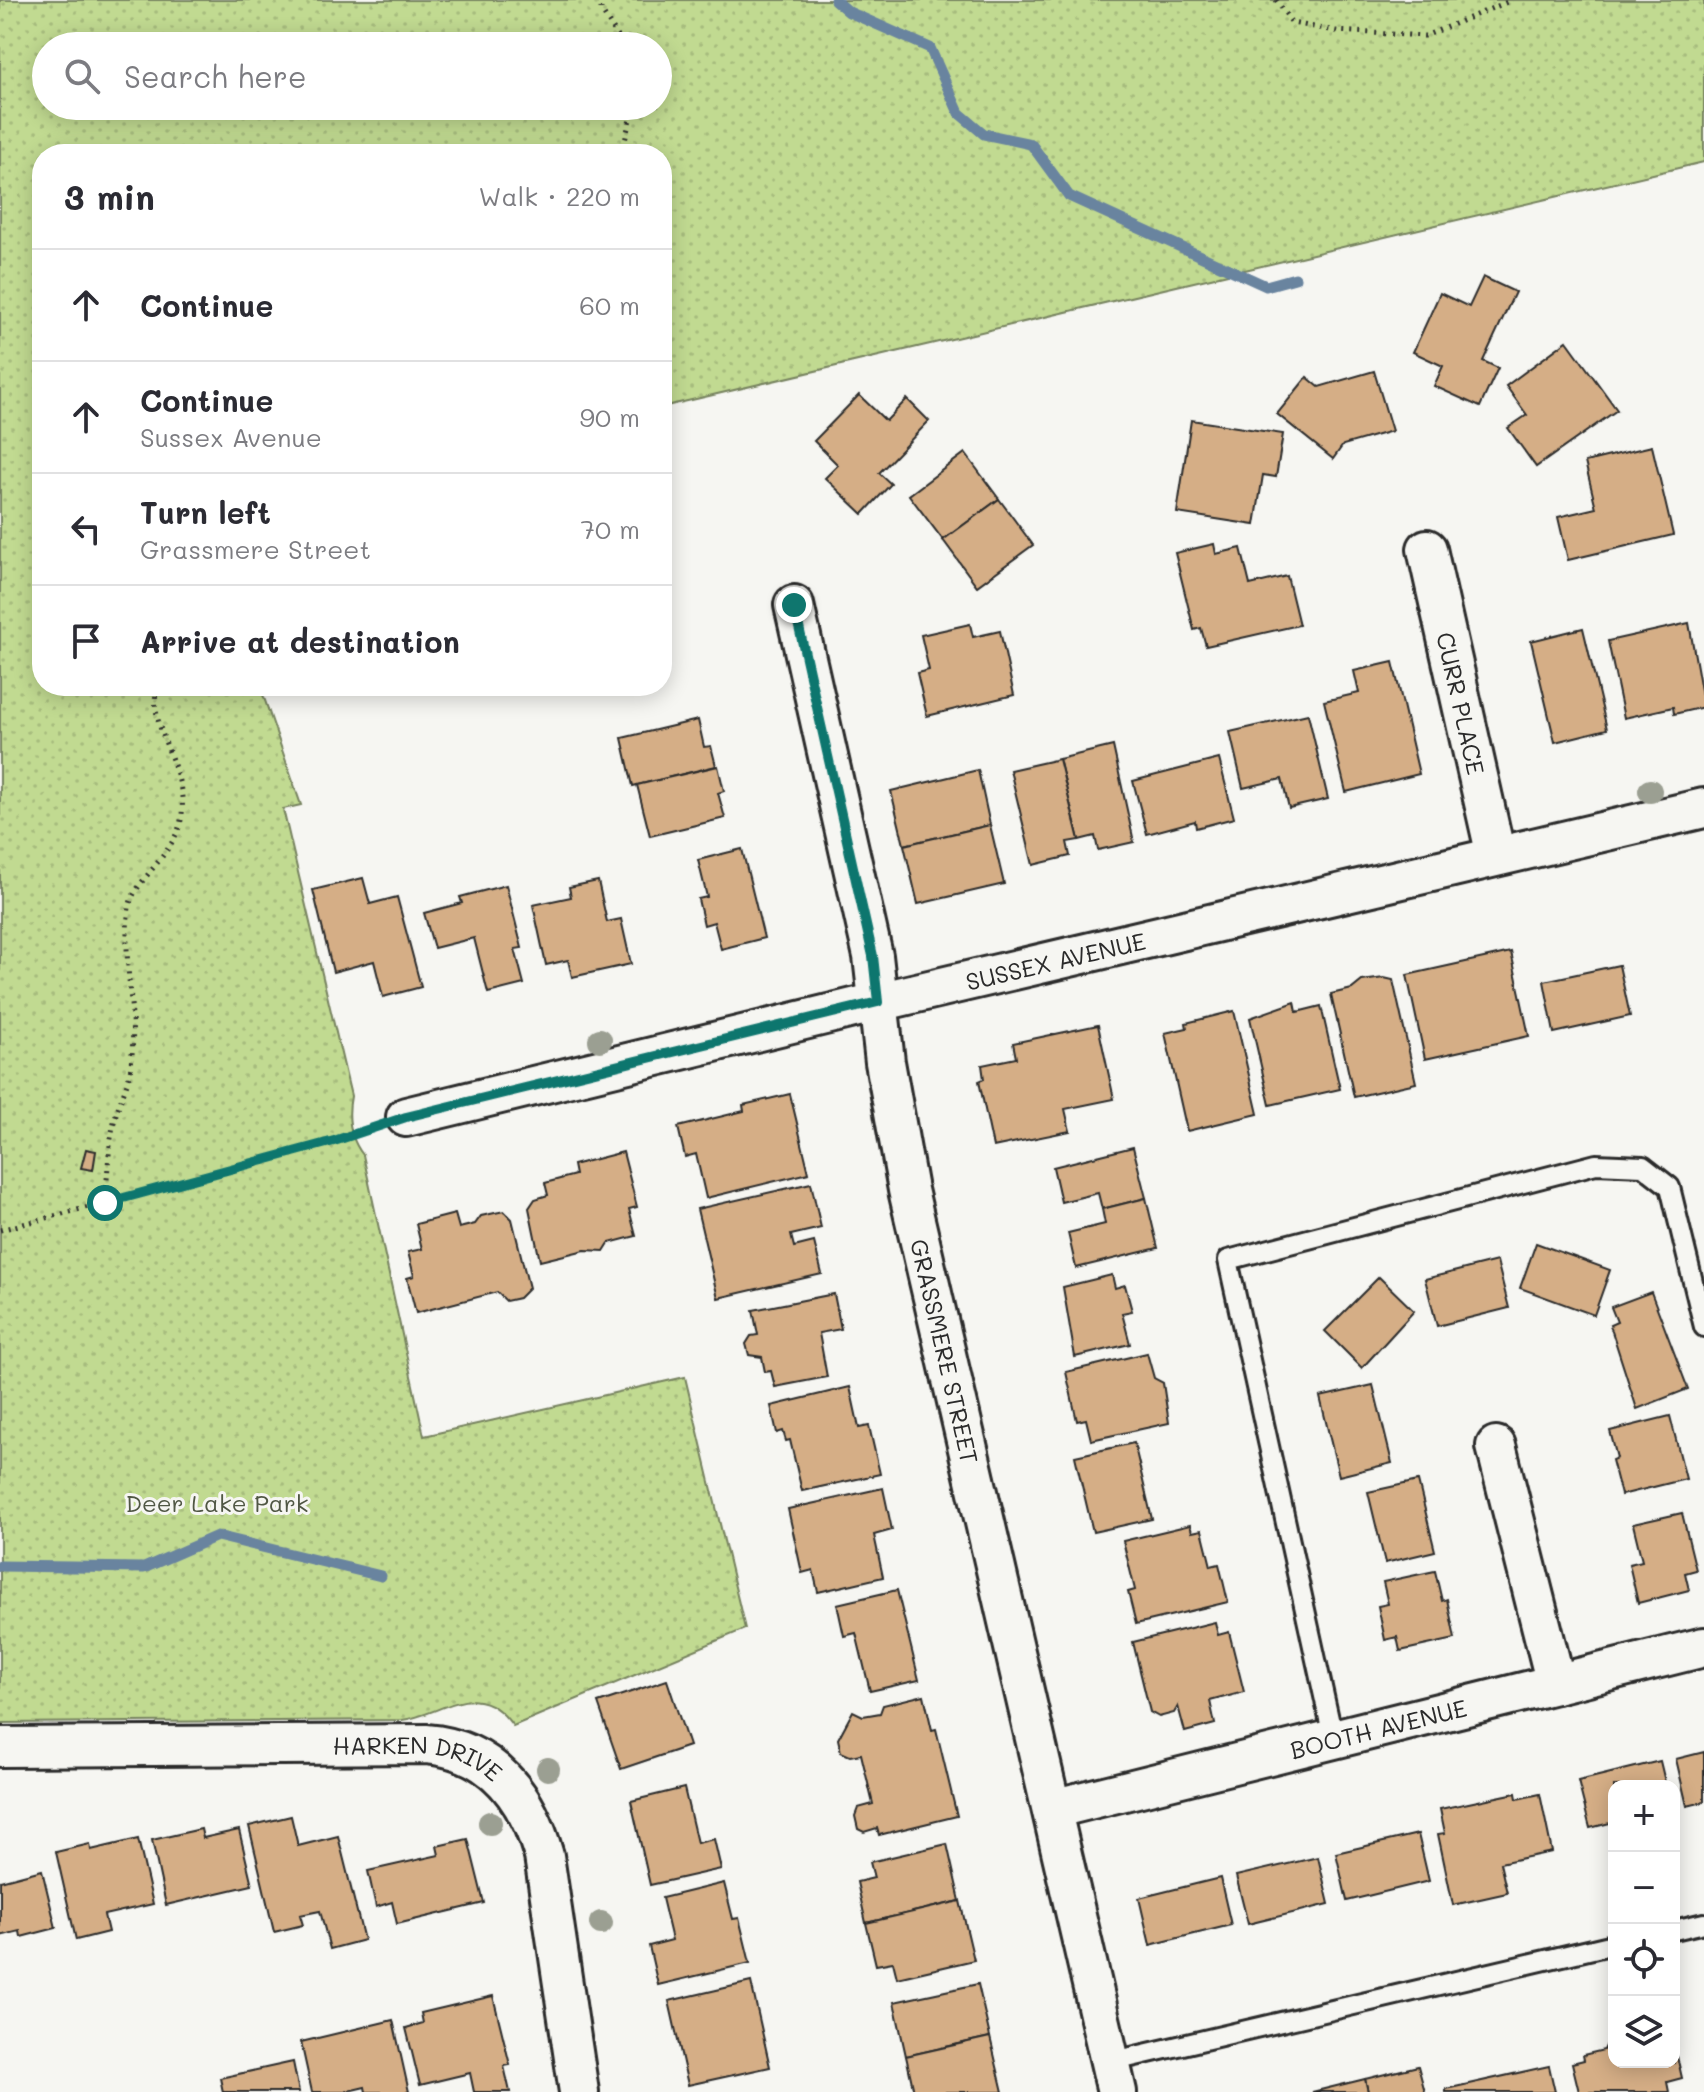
<!DOCTYPE html>
<html lang="en">
<head>
<meta charset="utf-8">
<style>
	body { margin:0; font-family:Mali,sans-serif; background:#f7f7f7; color:#2b2b33 }
	.controls { position:absolute; right:24px; bottom:24px; display:grid; overflow:hidden; border-radius:16px; box-shadow:0 4px 20px #0003 }
	.controls button { width:72px; height:72px; display:grid; place-items:center; padding:0; border:0; border-bottom:2px solid #e1e1e2; background:#fff; color:#2b2b33; font:40px sans-serif }
	.stop { position:absolute; width:24px; height:24px; margin:-18px; border:6px solid #0f766e; border-radius:50%; background:#fff }
	.stop.end { background:#0f766e; border-color:#fff; box-shadow:0 2px 8px #0008 }
	.list { margin:0; padding:0; list-style:none }
	h2 { display:flex; justify-content:space-between; align-items:center; height:104px; margin:0; padding:0 32px; font-size:34px }
	h2 small { font-size:26px; font-weight:400; color:#7c7c81 }
	.list li { display:grid; grid-template-columns:52px 1fr auto; gap:24px; align-items:center; box-sizing:border-box; height:112px; padding:0 32px; border-top:2px solid #e1e1e2 }
	.list b { display:block; font-size:30px; white-space:nowrap }
	.list p { margin:0; font-size:26px; white-space:nowrap; color:#7c7c81 }
	.list em { font-size:26px; font-style:normal; color:#7c7c81 }
	.icon { flex:none; width:44px; height:44px; fill:none; stroke:currentColor; stroke-width:2; stroke-linecap:round; stroke-linejoin:round }
	.map { position:relative; flex:none; width:1704px; height:2092px; overflow:hidden }
	.search { position:absolute; background:#fff; box-shadow:0 4px 20px #0003; left:32px; top:32px; width:640px; height:88px; display:flex; align-items:center; gap:20px; box-sizing:border-box; padding:0 28px; border-radius:44px; color:#7c7c81; font-size:30px }
	.panel { position:absolute; background:#fff; box-shadow:0 4px 20px #0003; left:32px; top:144px; width:640px; height:552px; border-radius:32px }
	.map>svg:first-child { display:block }
	.park { fill:url(#park-dots); stroke:#76825e; stroke-width:2; fill-rule:evenodd }
	.lines { fill:none; stroke-linecap:round; stroke-linejoin:round }
	.stream { stroke:#69849f; stroke-width:11 }
	.building { fill:#d5ae86; stroke:#2b2b2b; stroke-width:2 }
	.service-casing { stroke:#2b2b2b; stroke-width:24 }
	.minor-casing { stroke:#2b2b2b; stroke-width:44 }
	.path { stroke:#2b2b2b; stroke-width:5; stroke-dasharray:2 6; stroke-linecap:butt }
	.service { stroke:#f6f6f2; stroke-width:18 }
	.minor { stroke:#f6f6f2; stroke-width:38 }
	.tree { fill:#9b9f92 }
	.route { stroke:#0f766e; stroke-width:10 }
	.labels { text-anchor:middle; dominant-baseline:central; stroke-width:6; stroke-linejoin:round; paint-order:stroke }
	.street-label { font-size:24px; fill:#2b2b2b; stroke:#f6f6f2 }
	.park-label { font-size:24px; fill:#505744; stroke:#f6f6f2 }
</style>
</head>
<body>
<div class="map">
<svg width="1704" height="2092" viewBox="0 0 1704 2092">
	<defs>
		<pattern id="park-dots" width="8" height="8" patternUnits="userSpaceOnUse" patternTransform="scale(2)"><rect width="8" height="8" fill="#c1da91"/><path d="M2 2h.1M6 6h.1" fill="none" stroke="#a6bb7d" stroke-width="1.8" stroke-linecap="round"/></pattern>
	</defs>
	<rect width="100%" height="100%" fill="#f6f6f2"/>
	<filter id="ink" filterUnits="userSpaceOnUse"><feTurbulence type="fractalNoise" baseFrequency=".0125" numOctaves="2"/><feDisplacementMap in="SourceGraphic" scale="16" xChannelSelector="R" yChannelSelector="G"/><feConvolveMatrix kernelMatrix="1 2 1 2 8 2 1 2 1" color-interpolation-filters="sRGB"/></filter>
	<g filter="url(#ink)">
		<path class="park" d="M0,0H1704V162L662,407V154H42V686H260L301,805L283,809L351,1096C347,1117 349,1137 363,1155L424,1436L685,1377L745,1629L513,1726C477,1675 443,1715 402,1720L0,1723ZM46,46H658V106H46Z"/>
		<g class="lines">
			<g class="stream">
				<polyline points="835,0 849,12 930,48 959,113 984,134 1031,144 1069,196 1266,286 1295,278"/>
				<polyline points="0,1566 144,1568 217,1536 381,1576"/>
			</g>
		</g>
		<g class="building">
			<polygon points="1483,277 1515,292 1483,361 1498,368 1480,407 1434,386 1443,366 1413,352 1440,293 1469,307"/>
			<polygon points="1567,341 1617,410 1536,467 1508,428 1527,415 1506,386"/>
			<polygon points="1374,371 1392,431 1343,445 1333,459 1277,414 1307,377 1319,387"/>
			<polygon points="859,395 886,421 907,399 929,421 879,473 891,484 863,514 825,478 838,465 814,441"/>
			<polygon points="1191,420 1283,434 1276,477 1263,475 1255,525 1177,513"/>
			<polygon points="1652,446 1673,535 1568,560 1558,517 1596,508 1585,462"/>
			<polygon points="965,453 999,499 943,540 909,495"/>
			<polygon points="999,499 1033,545 977,586 943,540"/>
			<polygon points="1214,544 1216,554 1241,548 1250,585 1287,576 1299,625 1206,646 1201,628 1194,630 1175,553"/>
			<polygon points="1689,623 1704,707 1674,714 1673,707 1624,718 1608,641"/>
			<polygon points="970,624 973,637 1000,631 1014,695 927,716 917,673 929,670 921,635"/>
			<polygon points="1583,628 1607,729 1555,742 1531,641"/>
			<polygon points="1393,662 1419,774 1346,792 1324,701 1359,693 1354,671"/>
			<polygon points="1308,714 1328,799 1289,808 1282,779 1243,788 1230,732"/>
			<polygon points="698,720 704,747 711,746 716,766 633,786 622,738"/>
			<polygon points="1113,746 1134,842 1098,850 1095,836 1079,840 1059,759"/>
			<polygon points="1059,759 1079,840 1067,842 1070,856 1033,865 1010,770"/>
			<polygon points="1219,759 1234,818 1196,828 1195,821 1147,834 1133,781"/>
			<polygon points="718,766 724,791 718,793 725,818 650,836 637,785"/>
			<polygon points="978,770 990,825 904,845 891,791"/>
			<polygon points="990,825 1004,884 918,904 904,845"/>
			<polygon points="742,849 764,938 721,949 714,922 704,925 698,899 707,897 698,860"/>
			<polygon points="363,878 370,904 397,897 421,987 383,997 374,961 333,972 313,890"/>
			<polygon points="598,881 607,922 621,919 631,964 572,977 568,960 546,965 533,905 571,897 569,887"/>
			<polygon points="506,885 522,948 515,949 524,984 488,993 474,938 434,948 424,913 462,903 460,897"/>
			<polygon points="1511,952 1529,1036 1425,1059 1407,975"/>
			<polygon points="1619,965 1630,1016 1554,1033 1544,981"/>
			<polygon points="1384,978 1393,980 1416,1083 1354,1097 1331,994 1352,989 1362,981"/>
			<polygon points="1295,1002 1297,1012 1321,1006 1340,1089 1270,1105 1250,1018"/>
			<polygon points="1234,1011 1258,1114 1187,1131 1165,1033 1187,1028 1186,1023"/>
			<polygon points="1098,1025 1114,1099 1065,1109 1070,1131 993,1147 979,1081 984,1079 982,1065 1016,1058 1013,1043"/>
			<polygon points="790,1094 809,1173 706,1198 696,1154 685,1157 678,1127 744,1111 743,1105"/>
			<polygon points="1133,1147 1146,1198 1102,1209 1098,1193 1061,1202 1053,1167"/>
			<polygon points="86,1149 96,1151 93,1170 81,1168"/>
			<polygon points="623,1152 637,1207 629,1209 636,1236 609,1243 604,1251 585,1250 540,1261 529,1208 535,1199 548,1195 545,1183 575,1175 573,1165"/>
			<polygon points="811,1183 821,1228 791,1235 794,1247 814,1242 822,1274 718,1298 697,1209"/>
			<polygon points="1146,1198 1158,1248 1076,1268 1068,1233 1105,1224 1102,1209"/>
			<polygon points="504,1211 512,1219 529,1288 519,1298 506,1301 497,1292 416,1313 407,1278 414,1276 408,1252 422,1249 416,1224 455,1214 459,1228 475,1224 481,1216"/>
			<polygon points="1536,1243 1610,1270 1594,1315 1520,1288"/>
			<polygon points="1497,1261 1509,1308 1437,1326 1425,1279"/>
			<polygon points="1112,1275 1115,1288 1125,1285 1132,1311 1122,1313 1130,1344 1075,1357 1063,1287"/>
			<polygon points="1379,1277 1414,1311 1362,1368 1325,1331"/>
			<polygon points="1651,1292 1688,1389 1637,1409 1610,1325 1617,1322 1611,1307"/>
			<polygon points="834,1294 841,1329 819,1333 827,1377 775,1387 771,1371 765,1372 762,1357 749,1355 746,1344 751,1336 758,1335 753,1310"/>
			<polygon points="1147,1353 1154,1378 1163,1383 1169,1423 1091,1440 1086,1419 1077,1421 1066,1372"/>
			<polygon points="1373,1385 1392,1463 1339,1476 1320,1397"/>
			<polygon points="850,1387 859,1428 869,1426 880,1474 802,1491 790,1440 786,1441 783,1431 777,1433 771,1406"/>
			<polygon points="1670,1416 1686,1479 1621,1495 1612,1460 1617,1458 1610,1431"/>
			<polygon points="1134,1443 1152,1519 1093,1532 1075,1456"/>
			<polygon points="1418,1481 1435,1551 1385,1563 1368,1492"/>
			<polygon points="883,1488 892,1530 874,1535 883,1577 818,1592 813,1570 802,1573 788,1509"/>
			<polygon points="1682,1513 1696,1570 1685,1573 1689,1590 1638,1603 1629,1564 1642,1561 1633,1524"/>
			<polygon points="1190,1525 1192,1532 1202,1530 1211,1566 1219,1564 1228,1602 1136,1624 1128,1592 1135,1590 1123,1541"/>
			<polygon points="1435,1571 1442,1601 1447,1599 1455,1639 1400,1651 1397,1637 1385,1640 1378,1606 1388,1604 1383,1582"/>
			<polygon points="897,1590 919,1680 870,1691 856,1633 844,1636 837,1604"/>
			<polygon points="1215,1622 1218,1635 1229,1632 1244,1692 1210,1701 1215,1724 1185,1732 1178,1706 1174,1713 1159,1717 1150,1712 1133,1642"/>
			<polygon points="667,1680 689,1746 621,1769 598,1703"/>
			<polygon points="924,1695 932,1730 936,1729 957,1816 879,1835 877,1828 864,1832 858,1829 855,1816 858,1808 873,1804 861,1754 850,1756 841,1752 838,1739 853,1711 863,1716 880,1713 883,1705"/>
			<polygon points="1704,1752 1704,1802 1687,1806 1676,1759"/>
			<polygon points="1660,1761 1666,1786 1614,1786 1614,1822 1590,1828 1578,1781"/>
			<polygon points="684,1788 697,1843 714,1839 721,1869 650,1885 631,1801"/>
			<polygon points="1516,1793 1517,1799 1540,1794 1552,1852 1500,1863 1507,1893 1453,1905 1438,1834 1445,1833 1440,1809"/>
			<polygon points="291,1816 298,1846 338,1836 364,1940 330,1949 320,1911 300,1915 303,1925 274,1932 249,1826"/>
			<polygon points="201,1829 203,1838 239,1830 252,1885 166,1905 152,1840"/>
			<polygon points="1418,1834 1429,1881 1347,1901 1336,1853"/>
			<polygon points="138,1839 153,1904 104,1915 108,1932 76,1940 56,1852 90,1844 91,1850"/>
			<polygon points="468,1839 484,1903 397,1924 392,1902 376,1907 368,1871 439,1855 437,1846"/>
			<polygon points="947,1844 960,1901 866,1923 857,1882 874,1878 870,1862"/>
			<polygon points="1318,1857 1329,1904 1248,1924 1236,1876"/>
			<polygon points="42,1870 56,1928 21,1937 20,1931 0,1936 0,1881"/>
			<polygon points="1220,1878 1231,1925 1150,1945 1139,1898"/>
			<polygon points="724,1883 733,1919 739,1918 750,1963 658,1985 649,1946 672,1940 662,1898"/>
			<polygon points="960,1901 974,1960 897,1978 893,1962 876,1965 866,1923"/>
			<polygon points="751,1982 770,2067 688,2085 669,2001"/>
			<polygon points="978,1984 990,2037 906,2056 894,2002"/>
			<polygon points="493,1996 510,2065 504,2066 510,2092 474,2092 470,2073 420,2085 406,2028 423,2023 421,2013"/>
			<polygon points="393,2020 409,2092 366,2092 365,2087 344,2092 312,2092 301,2042"/>
			<polygon points="990,2037 1003,2092 914,2092 906,2056"/>
			<polygon points="1614,2037 1614,2062 1674,2062 1674,2043 1682,2078 1667,2082 1669,2092 1579,2092 1572,2063 1584,2060 1583,2055 1604,2050 1610,2038"/>
			<polygon points="293,2062 299,2092 223,2092 220,2078"/>
			<polygon points="1418,2066 1425,2092 1368,2092 1365,2079"/>
			<polygon points="1549,2066 1555,2092 1446,2092 1446,2089"/>
			<polygon points="1365,2079 1368,2092 1312,2092"/>
		</g>
		<g class="lines">
			<g class="service-casing">
				<g id="service">
					<polyline points="1333,1737 1228,1260 1596,1164 1643,1166 1670,1187 1704,1327"/>
					<polyline points="1674,1930 1704,1923"/>
					<polyline points="1110,2062 1614,1944"/>
				</g>
			</g>
			<g class="minor-casing">
				<g id="minor">
					<path id="s1" d="M1427,549L1496,856"/>
					<path id="s2" d="M794,605L873,956L885,1062L908,1190L1117,2092"/>
					<path id="s3" d="M406,1117L878,1002L1704,808"/>
					<polyline points="1496,1446 1556,1684"/>
					<path id="s4" d="M0,1747L426,1744C491,1749 527,1795 544,1856L579,2092"/>
					<path id="s5" d="M1052,1809L1704,1647"/>
				</g>
			</g>
			<g class="path">
				<polyline points="601,0 601,10 624,46"/>
				<polyline points="1276,0 1292,23 1336,31 1425,36 1512,0"/>
				<polyline points="622,154 633,106"/>
				<path d="M105,1203C108,1175 108,1145 115,1118C119,1102 127,1087 130,1072C139,1017 121,963 129,908C133,880 178,853 182,814C187,768 147,727 157,686"/>
				<polyline points="0,1230 255,1164 373,1128"/>
			</g>
			<use href="#service" class="service"/>
			<use href="#minor" class="minor"/>
		</g>
		<g class="tree">
			<circle cx="1650" cy="791" r="12"/>
			<circle cx="600" cy="1040" r="12"/>
			<circle cx="548" cy="1769" r="12"/>
			<circle cx="490" cy="1823" r="12"/>
			<circle cx="601" cy="1923" r="12"/>
		</g>
	</g>
	<g class="lines" filter="url(#ink)">
		<polyline class="route" points="105,1203 334,1141 406,1117 878,1002 873,956 794,605"/>
	</g>
	<g class="labels">
		<g class="street-label">
			<text stroke="none"><textPath href="#s1" startOffset="158">CURR PLACE</textPath></text>
			<text stroke="none"><textPath href="#s3" startOffset="668">SUSSEX AVENUE</textPath></text>
			<text stroke="none"><textPath href="#s2" startOffset="762">GRASSMERE STREET</textPath></text>
			<text stroke="none"><textPath href="#s5" startOffset="336">BOOTH AVENUE</textPath></text>
			<text stroke="none"><textPath href="#s4" startOffset="420">HARKEN DRIVE</textPath></text>
		</g>
		<g class="park-label">
			<text x="217" y="1502">Deer Lake Park</text>
		</g>
	</g>
</svg>
<div class="controls">
<button>+</button>
<button>−</button>
<button><svg class="icon" aria-label="locate" viewBox="0 0 24 24"><circle cx="12" cy="12" r="6"/><path d="M12 2v4M12 18v4M2 12h4M18 12h4"/></svg></button>
<button><svg class="icon" aria-label="layers" viewBox="0 0 24 24"><path d="M12 4l9 5-9 5-9-5zM3 14l9 5 9-5"/></svg></button>
</div>
<div class="stop" style="left:105px;top:1203px"></div>
<div class="stop end" style="left:794px;top:605px"></div>
<div class="search"><svg class="icon" aria-label="search" viewBox="0 0 24 24"><circle cx="10" cy="10" r="6"/><path d="M15 15l6 6"/></svg>Search here</div>
<section class="panel">
<h2>3 min<small>Walk · 220 m</small></h2>
<ul class="list">
<li><svg class="icon" aria-label="ahead" viewBox="0 0 24 24"><path d="M12 20V5M6 11l6-6 6 6"/></svg><div><b>Continue</b></div><em>60 m</em></li>
<li><svg class="icon" aria-label="ahead" viewBox="0 0 24 24"><path d="M12 20V5M6 11l6-6 6 6"/></svg><div><b>Continue</b><p>Sussex Avenue</p></div><em>90 m</em></li>
<li><svg class="icon" aria-label="left" viewBox="0 0 24 24"><path d="M17 20v-9H6M10 6l-5 5 5 5"/></svg><div><b>Turn left</b><p>Grassmere Street</p></div><em>70 m</em></li>
<li><svg class="icon" aria-label="arrive" viewBox="0 0 24 24"><path d="M6 21V4h12l-3 4 3 4H6"/></svg><div><b>Arrive at destination</b></div></li>
</ul>
</section>
</div>
</body>
</html>
